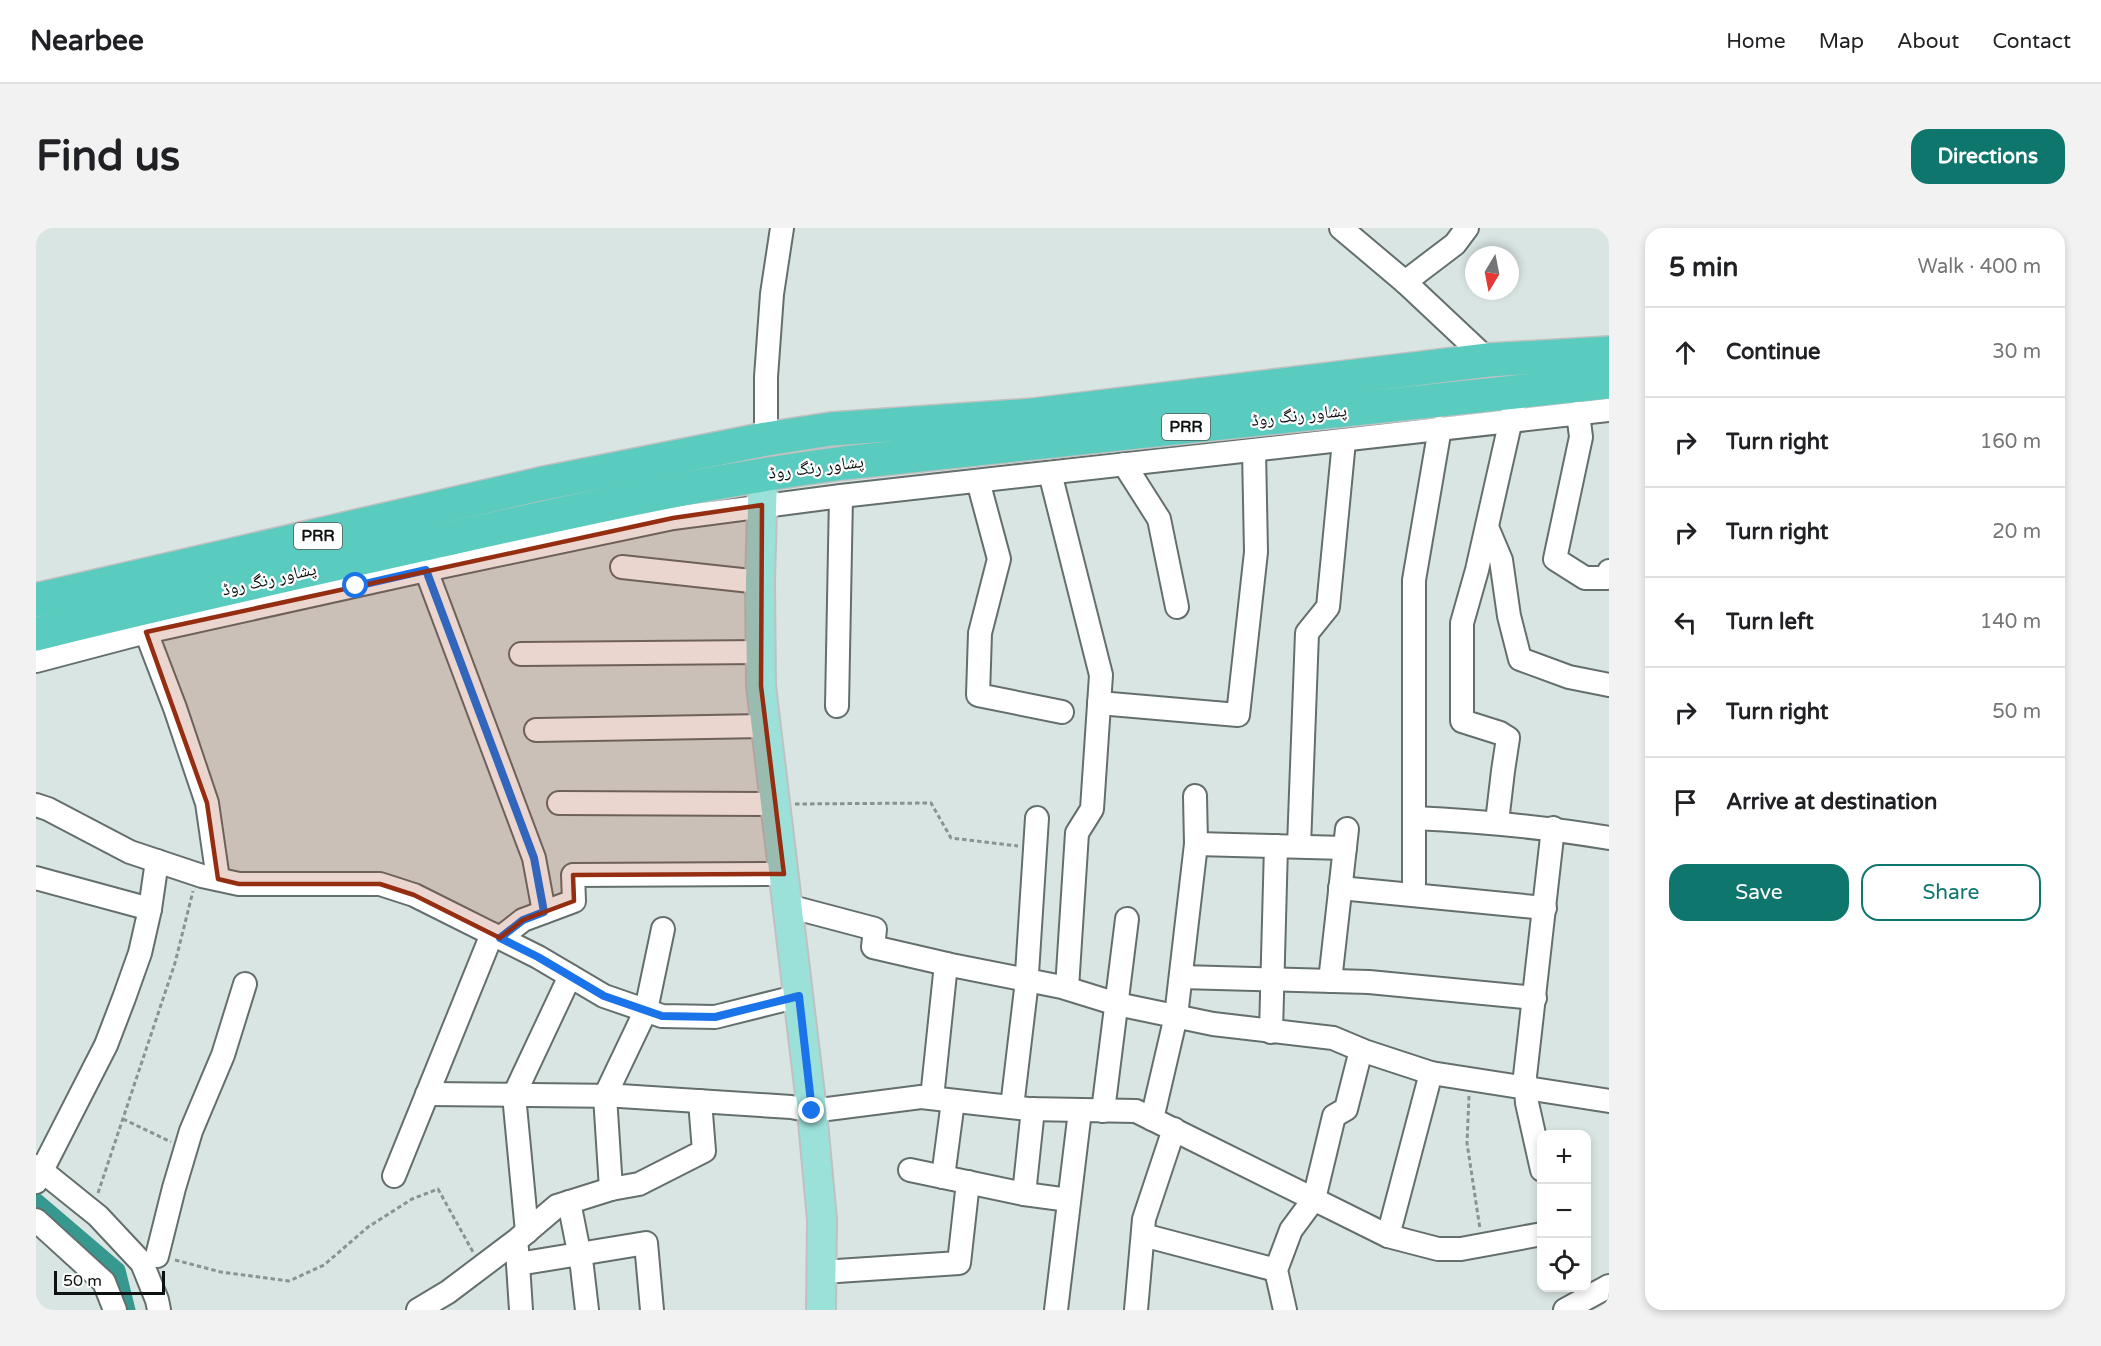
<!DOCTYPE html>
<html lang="en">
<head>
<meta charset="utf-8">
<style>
	body { margin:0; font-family:"Varela Round","Noto Naskh Arabic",sans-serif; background:#f2f2f2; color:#202124 }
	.controls { position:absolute; right:18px; bottom:18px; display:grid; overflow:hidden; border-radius:12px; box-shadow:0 3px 9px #0003 }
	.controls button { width:54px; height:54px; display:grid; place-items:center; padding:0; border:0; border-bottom:2px solid #e0e0e0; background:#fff; color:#202124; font:30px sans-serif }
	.compass { position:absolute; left:1429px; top:18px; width:54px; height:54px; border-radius:50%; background:#fff; box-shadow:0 3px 9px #0003; rotate:190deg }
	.scale { position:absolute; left:18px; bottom:15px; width:111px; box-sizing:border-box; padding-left:6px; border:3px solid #0d1110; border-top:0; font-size:16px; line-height:21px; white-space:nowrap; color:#0d1110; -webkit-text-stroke:4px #fff; paint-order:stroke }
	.stop { position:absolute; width:18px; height:18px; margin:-14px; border:4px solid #1a73e8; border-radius:50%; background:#fff }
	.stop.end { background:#1a73e8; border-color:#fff; box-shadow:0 2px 6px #0008 }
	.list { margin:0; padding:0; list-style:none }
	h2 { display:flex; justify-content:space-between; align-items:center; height:78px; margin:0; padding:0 24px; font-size:26px }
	h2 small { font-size:20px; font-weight:400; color:#757577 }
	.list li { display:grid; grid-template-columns:39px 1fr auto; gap:18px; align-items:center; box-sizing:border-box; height:90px; padding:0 24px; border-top:2px solid #e0e0e0 }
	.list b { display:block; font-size:22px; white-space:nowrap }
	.list em { font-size:20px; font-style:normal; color:#757577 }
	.actions { display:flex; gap:12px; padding:18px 24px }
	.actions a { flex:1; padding:14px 0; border:2px solid #0f766e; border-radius:18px; text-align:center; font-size:21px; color:#0f766e }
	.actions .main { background:#0f766e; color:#fff }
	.icon { flex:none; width:33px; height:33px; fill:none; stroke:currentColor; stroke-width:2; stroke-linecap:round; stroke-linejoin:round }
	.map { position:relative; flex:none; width:1573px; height:1082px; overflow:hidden; border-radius:18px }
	header { display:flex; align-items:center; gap:36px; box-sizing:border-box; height:84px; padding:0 30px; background:#fff; border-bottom:2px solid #e0e0e0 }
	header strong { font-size:28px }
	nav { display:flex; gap:33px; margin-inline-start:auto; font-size:21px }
	.intro { display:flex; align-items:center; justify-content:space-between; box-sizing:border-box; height:144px; padding:0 36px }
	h1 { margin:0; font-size:42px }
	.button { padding:15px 27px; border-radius:18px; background:#0f766e; color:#fff; font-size:21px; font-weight:700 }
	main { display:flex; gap:36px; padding:0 36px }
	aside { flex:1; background:#fff; border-radius:18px; box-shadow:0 3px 9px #0003 }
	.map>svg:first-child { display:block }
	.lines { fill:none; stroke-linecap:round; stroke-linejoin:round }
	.canal { stroke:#36988e; stroke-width:15 }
	.minor-casing { stroke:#646e6d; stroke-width:26 }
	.major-casing { stroke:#c0c1c1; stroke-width:32 }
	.highway-casing { stroke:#c0c1c1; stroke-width:36 }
	.path { stroke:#8a9392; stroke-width:3; stroke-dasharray:4.5 3; stroke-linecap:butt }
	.minor { stroke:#fff; stroke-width:22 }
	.major { stroke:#9be0d9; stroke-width:28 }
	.highway { stroke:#59ccbf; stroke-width:33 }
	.route { stroke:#1a73e8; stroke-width:8 }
	.marked { fill:#952d11; fill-opacity:0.2; stroke:#952d11; stroke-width:4.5; stroke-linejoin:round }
	.labels { text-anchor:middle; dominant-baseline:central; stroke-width:4.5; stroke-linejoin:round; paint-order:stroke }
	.shield { fill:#fff; stroke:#565858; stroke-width:1.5 }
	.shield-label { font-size:16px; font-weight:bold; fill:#0d1110 }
	.street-label { font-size:18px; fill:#0d1110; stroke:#fff }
</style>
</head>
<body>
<header>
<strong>Nearbee</strong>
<nav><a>Home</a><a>Map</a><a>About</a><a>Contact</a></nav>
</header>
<div class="intro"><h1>Find us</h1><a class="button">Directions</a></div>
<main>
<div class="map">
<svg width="1573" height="1082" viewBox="0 0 1573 1082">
	<rect width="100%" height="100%" fill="#d9e5e3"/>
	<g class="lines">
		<polyline class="canal" points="0,972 82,1042 92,1082"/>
		<g class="minor-casing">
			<g id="minor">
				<polyline points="1305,0 1369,54 1452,132"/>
				<polyline points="1369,54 1419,16 1431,0"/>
				<polyline points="1542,185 1545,209 1519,331 1549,350 1570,350 1573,343"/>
				<polyline points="730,211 730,149 736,66 746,0"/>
				<polyline points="1088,236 1123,291 1141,379"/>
				<polyline points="1014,245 1065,447 1056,581 1041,605 1031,760"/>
				<polyline points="942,253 963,331 944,405 942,467 1026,484"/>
				<polyline points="1451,299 1465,332 1473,388 1484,431 1533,449 1573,457"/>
				<polyline points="586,339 724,354"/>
				<polyline points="390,342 498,630 508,684"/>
				<polyline points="110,404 139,480 171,575 182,651"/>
				<polyline points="485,426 725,424"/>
				<polyline points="0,433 110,404 390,342 637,290 805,268 1573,182"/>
				<polyline points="1063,475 1202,487 1220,324 1218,222"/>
				<polyline points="801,478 805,268"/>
				<polyline points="500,502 730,498"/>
				<polyline points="523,575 739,576"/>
				<polyline points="0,577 12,581 94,624 166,648 203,656 344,656 378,667 502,729 568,768 626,788 679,789 763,768"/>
				<path d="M1378,590C1444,593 1508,599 1573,610"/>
				<polyline points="1461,594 1467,543 1472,510 1464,505 1426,493 1426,395 1441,342 1478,178"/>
				<polyline points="1160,616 1309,620"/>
				<polyline points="1263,618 1271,405 1292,379 1308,213"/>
				<polyline points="0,650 114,681"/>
				<polyline points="1304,660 1509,680"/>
				<polyline points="1378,667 1378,352 1404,200"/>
				<polyline points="752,678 839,701 837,719 915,737 1026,759 1081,776 1177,796 1297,810 1328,823 1395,845 1573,873"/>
				<polyline points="464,710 487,692 538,673 537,647 748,646"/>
				<polyline points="1145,749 1333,754 1499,770"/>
				<polyline points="1294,753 1311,601"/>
				<polyline points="1235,804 1240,618"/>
				<polyline points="391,866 584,868 755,879 776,883 885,869 992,881 1100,883 1352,1008 1402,1021 1425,1021 1506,1006"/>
				<polyline points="896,870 910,736"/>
				<polyline points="976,879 990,761 1001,590"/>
				<polyline points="1067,883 1091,691"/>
				<polyline points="1116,891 1140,788 1160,616 1159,568"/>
				<polyline points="0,938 62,988 106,1035 121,1072 123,1082"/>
				<polyline points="874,942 988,966 1033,972"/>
				<polyline points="1506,942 1491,875 1489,848 1517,600"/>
				<polyline points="358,948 456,706"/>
				<polyline points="907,949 917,873"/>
				<polyline points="0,954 70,817 88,770 104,725 114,681 121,633"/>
				<polyline points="575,961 569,868 610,782 627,701"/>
				<polyline points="988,966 997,881"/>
				<polyline points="533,974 546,1039 551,1082"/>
				<polyline points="0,992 68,1054 79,1082"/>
				<polyline points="491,1004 478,867 534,748"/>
				<polyline points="1107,1007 1240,1042"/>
				<polyline points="1352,1008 1395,845"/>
				<polyline points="481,1021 485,1082"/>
				<polyline points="121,1028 138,960 155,903 187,827 209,756"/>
				<polyline points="482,1036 610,1015 616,1082"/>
				<polyline points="786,1044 923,1035 932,954"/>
				<polyline points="382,1082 412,1064 481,1012 521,978 575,961 603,956 668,923 664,873"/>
				<polyline points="1020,1082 1044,883"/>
				<polyline points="1100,1082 1108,991 1138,901"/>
				<polyline points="1249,1082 1240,1042 1255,1002 1278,971 1298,888 1310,881 1325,822"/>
				<polyline points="1529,1082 1573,1058"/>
			</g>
		</g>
		<g class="major-casing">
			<polyline id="major" points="727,246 724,354 725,458 776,883 786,992 785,1082"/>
		</g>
		<g class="highway-casing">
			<g id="highway">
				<polyline points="0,372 504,256 730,211 795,201 997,187 1452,132 1573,125"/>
				<path d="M0,406C123,375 247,348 371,320C516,288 660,254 808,235L1573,154"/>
			</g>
		</g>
		<g class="path">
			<polyline points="759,576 895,575 915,610 982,618"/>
			<polyline points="1433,868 1431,915 1444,1001"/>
			<polyline points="87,891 135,914"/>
			<polyline points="62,965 139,735 157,663"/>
			<polyline points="139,1032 185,1044 253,1053 288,1037 332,999 376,971 402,961 437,1024"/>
		</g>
		<use href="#minor" class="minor"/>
		<use href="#major" class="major"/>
		<use href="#highway" class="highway"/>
	</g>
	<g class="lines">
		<polyline class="route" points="320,358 390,342 498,630 508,684 487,692 464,710 502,729 568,768 626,788 679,789 763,768 776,883"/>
	</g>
	<path class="marked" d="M726,277L725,458L748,646L537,647L538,673L487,692L464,710L378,667L344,656H203L182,651L171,575L110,404L637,290Z"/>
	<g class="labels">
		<g class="shield">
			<rect x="1126" y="186" width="48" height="26" rx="4.5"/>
			<rect x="258" y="295" width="48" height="26" rx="4.5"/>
		</g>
		<g class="shield-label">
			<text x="1150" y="199">PRR</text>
			<text x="282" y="308">PRR</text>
		</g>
		<g class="street-label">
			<text transform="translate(1263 187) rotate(-6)">پشاور رنگ روڈ</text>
			<text transform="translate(780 239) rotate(-7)">پشاور رنگ روڈ</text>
			<text transform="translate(233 351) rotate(-13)">پشاور رنگ روڈ</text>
		</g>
	</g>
</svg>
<div class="controls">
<button>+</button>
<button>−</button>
<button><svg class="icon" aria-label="locate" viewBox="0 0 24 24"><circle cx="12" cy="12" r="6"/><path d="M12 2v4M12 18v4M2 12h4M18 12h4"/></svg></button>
</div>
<svg class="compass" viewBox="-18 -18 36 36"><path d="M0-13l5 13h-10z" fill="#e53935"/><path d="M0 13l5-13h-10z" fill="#757577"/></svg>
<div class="scale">50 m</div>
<div class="stop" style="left:320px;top:358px"></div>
<div class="stop end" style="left:776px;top:883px"></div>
</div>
<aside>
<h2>5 min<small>Walk · 400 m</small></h2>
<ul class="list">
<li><svg class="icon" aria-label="ahead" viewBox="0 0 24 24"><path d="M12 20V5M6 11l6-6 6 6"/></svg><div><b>Continue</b></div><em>30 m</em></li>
<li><svg class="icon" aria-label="right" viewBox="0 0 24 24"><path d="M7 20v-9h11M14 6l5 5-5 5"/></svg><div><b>Turn right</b></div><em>160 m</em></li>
<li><svg class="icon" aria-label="right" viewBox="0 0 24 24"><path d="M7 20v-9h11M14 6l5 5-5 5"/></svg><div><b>Turn right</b></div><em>20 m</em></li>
<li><svg class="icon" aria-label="left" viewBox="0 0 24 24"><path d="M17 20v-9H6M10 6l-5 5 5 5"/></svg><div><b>Turn left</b></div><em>140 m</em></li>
<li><svg class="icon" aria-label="right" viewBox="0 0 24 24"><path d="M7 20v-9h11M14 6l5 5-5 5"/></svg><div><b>Turn right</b></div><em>50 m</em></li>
<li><svg class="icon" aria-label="arrive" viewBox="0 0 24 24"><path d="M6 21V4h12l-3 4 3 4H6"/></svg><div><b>Arrive at destination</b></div></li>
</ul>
<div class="actions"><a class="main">Save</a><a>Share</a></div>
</aside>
</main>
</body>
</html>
